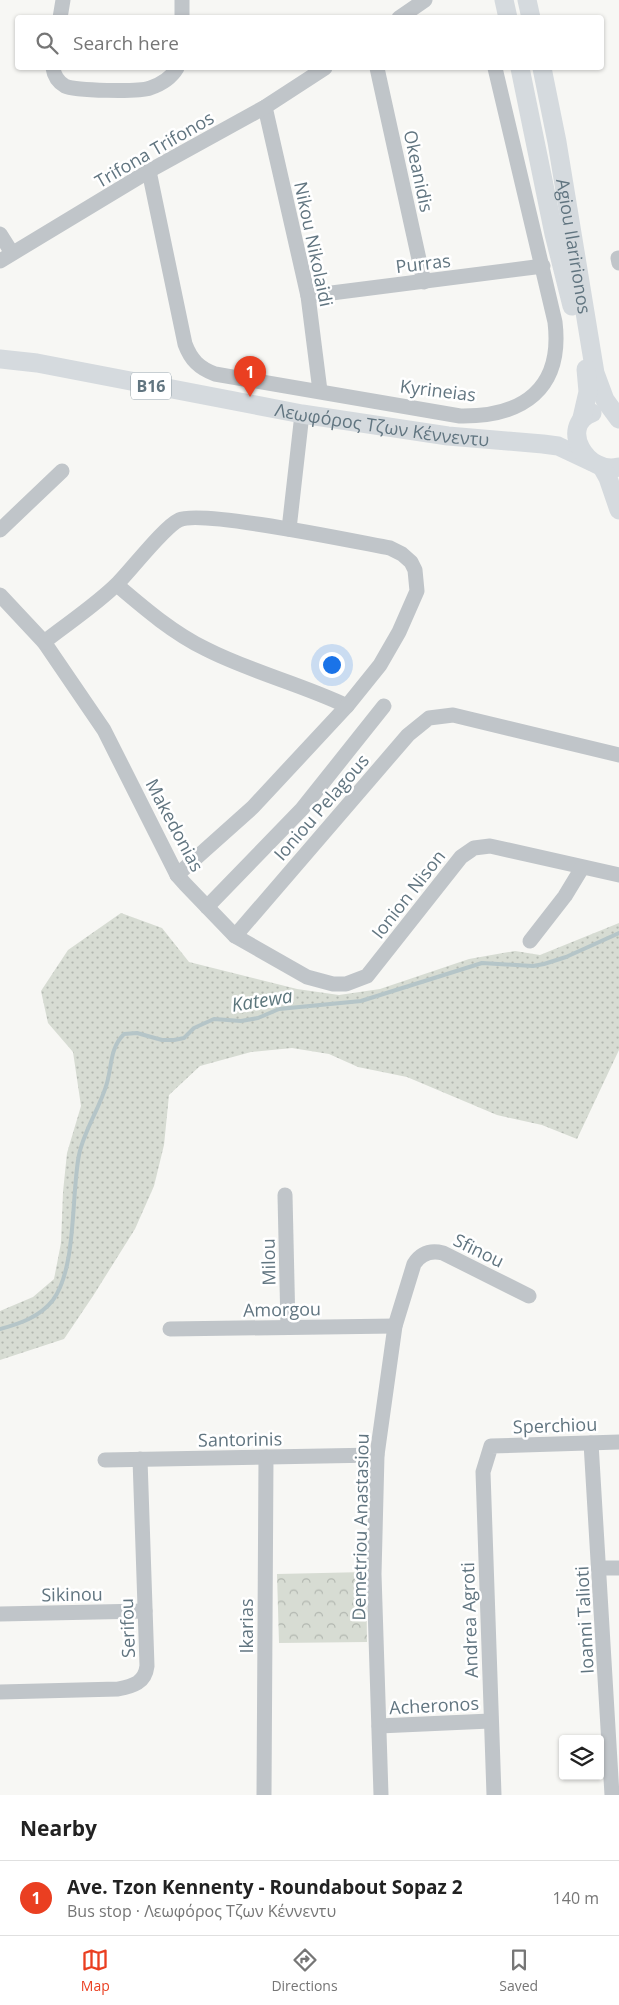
<!DOCTYPE html>
<html lang="en">
<head>
<meta charset="utf-8">
<style>
	body { margin:0; font-family:"Open Sans",sans-serif; background:#f2f2f2; color:#222 }
	.controls { position:absolute; right:15px; bottom:15px; display:grid; overflow:hidden; border-radius:5px; box-shadow:0 1px 4px #0004 }
	.controls button { width:45px; height:45px; display:grid; place-items:center; padding:0; border:0; border-bottom:1px solid #e0e0e0; background:#fff; color:#222; font:25px sans-serif }
	.you { position:absolute; left:331px; top:664px; width:18px; height:18px; margin:-12px; border:4px solid #fff; border-radius:50%; background:#1a73e8; box-shadow:0 0 0 8px #1a73e833 }
	.badge { display:grid; place-items:center; width:32px; height:32px; border-radius:50%; background:#ea3f21; color:#fff; font-size:16px; font-weight:700 }
	.pin { position:absolute; translate:-50% -41px; filter:drop-shadow(0 1px 2px #0008) }
	.pin::after { content:''; position:absolute; top:26px; width:18px; height:15px; background:inherit; clip-path:polygon(0 0,100% 0,50% 100%) }
	.list { margin:0; padding:0; list-style:none }
	h2 { display:flex; justify-content:space-between; align-items:center; height:65px; margin:0; padding:0 20px; font-size:21px }
	h2 small { font-size:16px; font-weight:400; color:#767676 }
	.list li { display:grid; grid-template-columns:32px 1fr auto; gap:15px; align-items:center; box-sizing:border-box; height:75px; padding:0 20px; border-top:1px solid #e0e0e0 }
	.list b { display:block; font-size:19px; white-space:nowrap }
	.list p { margin:0; font-size:16px; white-space:nowrap; color:#767676 }
	.list em { font-size:16px; font-style:normal; color:#767676 }
	.icon { flex:none; width:28px; height:28px; fill:none; stroke:currentColor; stroke-width:2; stroke-linecap:round; stroke-linejoin:round }
	.map { position:relative; flex:none; width:619px; height:1795px; overflow:hidden }
	.search { position:absolute; background:#fff; box-shadow:0 1px 4px #0004; left:15px; right:15px; top:15px; height:55px; display:flex; align-items:center; gap:12px; box-sizing:border-box; padding:0 18px; border-radius:5px; color:#767676; font-size:19px }
	.sheet { height:140px; background:#fff }
	nav { display:flex; justify-content:space-around; align-items:center; box-sizing:border-box; height:70px; border-top:1px solid #e0e0e0; background:#fff; font-size:14px; color:#767676 }
	nav a { display:grid; justify-items:center; gap:2px }
	nav .on { color:#ea3f21 }
	.map>svg:first-child { display:block }
	.grass { fill:url(#grass-dots) }
	.park { fill:url(#park-crowns) }
	.lines { fill:none; stroke-linecap:round; stroke-linejoin:round }
	.stream { stroke:#b5c5c8; stroke-width:4 }
	.minor { stroke:#c0c5c9; stroke-width:15 }
	.major { stroke:#d5dade; stroke-width:19 }
	.labels { text-anchor:middle; dominant-baseline:central; stroke-width:5; stroke-linejoin:round; paint-order:stroke }
	.shield { fill:#fff; stroke:#909ea6; stroke-width:1 }
	.shield-label { font-size:16px; font-weight:bold; fill:#617580 }
	.street-label { font-size:18px; fill:#617580; stroke:#fff }
	.water-label { font-size:19px; font-style:italic; fill:#5c767c; stroke:#fff }
</style>
</head>
<body>
<div class="map">
<svg width="619" height="1795" viewBox="0 0 619 1795">
	<defs>
		<pattern id="grass-dots" width="8" height="8" patternUnits="userSpaceOnUse" patternTransform="scale(1.25)"><rect width="8" height="8" fill="#d7dcd3"/><path d="M2 2h.1M6 6h.1" fill="none" stroke="#b2b7b0" stroke-width="1.8" stroke-linecap="round"/></pattern>
		<pattern id="park-crowns" width="20" height="18" patternUnits="userSpaceOnUse" patternTransform="scale(1.25)"><rect width="20" height="18" fill="#d7dcd3"/><path d="M2 6a3 3 0 1 1 6 0M12 15a3 3 0 1 1 6 0" fill="none" stroke="#b2b7b0"/></pattern>
	</defs>
	<rect width="100%" height="100%" fill="#f7f7f4"/>
	<polygon class="grass" points="121,913 162,928 189,962 297,989 339,995 380,989 469,959 515,951 540,955 619,923 619,1050 577,1139 542,1125 497,1115 407,1077 358,1067 329,1054 292,1048 251,1052 200,1066 169,1095 164,1145 154,1186 135,1229 93,1296 64,1339 0,1360 0,1311 33,1297 54,1279 61,1243 63,1192 67,1153 81,1106 73,1052 48,1023 41,991 68,950"/>
	<polygon class="park" points="366,1572 367,1642 279,1643 277,1574"/>
	<g class="lines">
		<path class="stream" d="M0,1329C19,1324 40,1317 53,1300C77,1267 71,1195 79,1155C84,1130 100,1108 107,1083C112,1065 110,1048 124,1034L137,1033L162,1040H174L184,1038L194,1028L214,1019L241,1021L258,1018L279,1009L361,1001L482,963L533,966L544,964L566,957L619,933"/>
		<g class="minor">
			<polyline points="60,18 63,0"/>
			<polyline points="182,18 182,0"/>
			<polyline points="399,18 425,0"/>
			<path d="M53,68C54,75 58,82 65,86C75,91 139,92 150,88C162,84 171,78 177,68"/>
			<polyline points="377,68 424,282"/>
			<polyline points="265,107 308,296 320,391"/>
			<path d="M149,171L185,344C191,360 199,368 215,374L460,416C523,417 563,389 555,322L495,68"/>
			<polyline points="0,234 12,253"/>
			<polyline points="618,258 619,263"/>
			<polyline points="0,261 149,171 265,107 325,68"/>
			<polyline points="308,296 543,266"/>
			<polyline points="289,529 302,414"/>
			<polyline points="0,530 62,471"/>
			<path d="M117,585C144,608 173,633 206,649C251,672 301,684 347,706"/>
			<polyline points="0,595 44,642 104,730 177,875 185,884 235,936 307,977 333,984 346,984 367,976 461,857 474,848 490,846 619,875"/>
			<path d="M44,642C68,623 96,605 118,583C132,569 164,527 179,520C201,509 357,542 390,548L402,554L411,562L415,570L417,591L399,632L380,665L347,706L253,807L177,875"/>
			<polyline points="207,907 302,809 384,706"/>
			<polyline points="235,936 408,735 429,718 453,715 619,755"/>
			<polyline points="530,941 565,896 582,868"/>
			<polyline points="285,1195 288,1327"/>
			<polyline points="170,1329 395,1326"/>
			<polyline points="591,1443 612,1795"/>
			<polyline points="105,1460 377,1455"/>
			<polyline points="600,1568 619,1568"/>
			<polyline points="0,1614 145,1611"/>
			<path d="M0,1692L118,1689C133,1686 145,1683 147,1666L140,1459"/>
			<polyline points="379,1726 490,1721"/>
			<polyline points="264,1795 266,1457"/>
			<path d="M381,1795L374,1574L377,1455L395,1326L414,1264C421,1253 431,1250 443,1253L529,1296"/>
			<polyline points="494,1795 483,1472 491,1446 619,1442"/>
		</g>
		<g class="major">
			<polyline points="504,0 508,18"/>
			<polyline points="527,0 531,18"/>
			<polyline points="520,68 554,234 572,306"/>
			<path id="s1" d="M542,68L557,142L595,373L605,400L619,419"/>
			<path id="s2" d="M0,359L37,363L302,414L448,436L543,444L558,446L592,462"/>
			<path d="M592,413C558,426 587,476 619,467"/>
			<polyline points="582,418 588,392 586,369"/>
			<polyline points="603,469 608,478 619,510"/>
		</g>
	</g>
	<g class="labels">
		<rect class="shield" x="131" y="372.5" width="40" height="27" rx="4"/>
		<g class="shield-label">
			<text x="151" y="386">B16</text>
		</g>
		<g class="street-label">
			<text transform="translate(154 149) rotate(-30)">Trifona Trifonos</text>
			<text transform="translate(419 171) rotate(78)">Okeanidis</text>
			<text transform="translate(314 244) rotate(78)">Nikou Nikolaidi</text>
			<text stroke="none"><textPath href="#s1" startOffset="181">Agiou Ilaririonos</textPath></text>
			<text transform="translate(423 263) rotate(-7)">Purras</text>
			<text transform="translate(438 390) rotate(7)">Kyrineias</text>
			<text stroke="none"><textPath href="#s2" startOffset="388">Λεωφόρος Τζων Κέννεντυ</textPath></text>
			<text transform="translate(321 807) rotate(-49)">Ioniou Pelagous</text>
			<text transform="translate(175 825) rotate(62)">Makedonias</text>
			<text transform="translate(408 894) rotate(-52)">Ionion Nison</text>
			<text transform="translate(479 1250) rotate(26)">Sfinou</text>
			<text transform="translate(268 1262) rotate(-91)">Milou</text>
			<text transform="translate(282 1309) rotate(-1)">Amorgou</text>
			<text transform="translate(555 1425) rotate(-2)">Sperchiou</text>
			<text transform="translate(240 1439) rotate(-1)">Santorinis</text>
			<text transform="translate(360 1527) rotate(-89)">Demetriou Anastasiou</text>
			<text transform="translate(72 1594) rotate(-1)">Sikinou</text>
			<text transform="translate(469 1620) rotate(-92)">Andrea Agroti</text>
			<text transform="translate(584 1620) rotate(-93)">Ioanni Talioti</text>
			<text transform="translate(246 1626) rotate(-90)">Ikarias</text>
			<text transform="translate(127 1628) rotate(-92)">Serifou</text>
			<text transform="translate(434 1705) rotate(-3)">Acheronos</text>
		</g>
		<g class="water-label">
			<text transform="translate(262 1000) rotate(-9)">Katewa</text>
		</g>
	</g>
</svg>
<div class="controls">
<button><svg class="icon" aria-label="layers" viewBox="0 0 24 24"><path d="M12 4l9 5-9 5-9-5zM3 14l9 5 9-5"/></svg></button>
</div>
<div class="you"></div>
<div class="pin badge" style="left:250px;top:397px">1</div>
<div class="search"><svg class="icon" aria-label="search" viewBox="0 0 24 24"><circle cx="10" cy="10" r="6"/><path d="M15 15l6 6"/></svg>Search here</div>
</div>
<section class="sheet">
<h2>Nearby<small></small></h2>
<ul class="list">
<li><span class="badge">1</span><div><b>Ave. Tzon Kennenty - Roundabout Sopaz 2</b><p>Bus stop · Λεωφόρος Τζων Κέννεντυ</p></div><em>140 m</em></li>
</ul>
</section>
<nav>
<a class="on"><svg class="icon" aria-label="map" viewBox="0 0 24 24"><path d="M3 6l6-2 6 2 6-2v14l-6 2-6-2-6 2zM9 4v14M15 6v14"/></svg>Map</a>
<a><svg class="icon" aria-label="directions" viewBox="0 0 24 24"><path d="M12 3l9 9-9 9-9-9zM9 14v-3h6M13 9l2 2-2 2"/></svg>Directions</a>
<a><svg class="icon" aria-label="saved" viewBox="0 0 24 24"><path d="M7 4h10v16l-5-4-5 4z"/></svg>Saved</a>
</nav>
</body>
</html>
